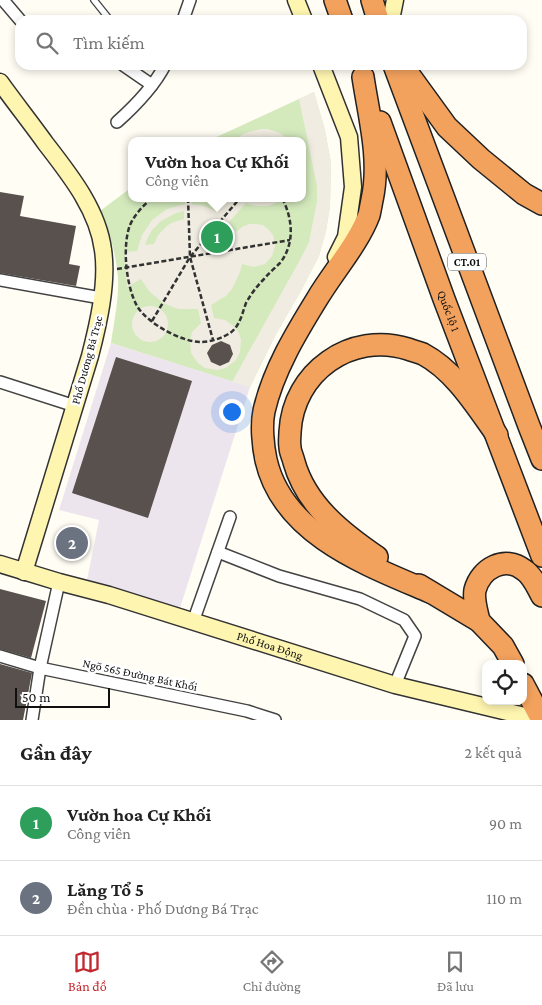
<!DOCTYPE html>
<html lang="vi">
<head>
<meta charset="utf-8">
<style>
	body { margin:0; font-family:"Crimson Pro",serif; background:#f6f6f6; color:#222 }
	.controls { position:absolute; right:15px; bottom:15px; display:grid; overflow:hidden; border-radius:10px; box-shadow:0 2px 8px #0003 }
	.controls button { width:45px; height:45px; display:grid; place-items:center; padding:0; border:0; border-bottom:1px solid #e0e0e0; background:#fff; color:#222; font:25px sans-serif }
	.scale { position:absolute; left:15px; bottom:12px; width:95px; box-sizing:border-box; padding-left:5px; border:2px solid #101010; border-top:0; font-size:14px; line-height:18px; white-space:nowrap; color:#101010; -webkit-text-stroke:4px #fff; paint-order:stroke }
	.you { position:absolute; left:231px; top:411px; width:18px; height:18px; margin:-12px; border:4px solid #fff; border-radius:50%; background:#1a73e8; box-shadow:0 0 0 8px #1a73e833 }
	.badge { display:grid; place-items:center; width:32px; height:32px; border-radius:50%; background:#c12830; color:#fff; font-size:16px; font-weight:700 }
	.pin { position:absolute; translate:-50% -50%; border:2px solid #fff; box-shadow:0 1px 5px #0006 }
	.popup { position:absolute; left:128px; top:137px; width:178px; height:65px; box-sizing:border-box; display:grid; place-content:center; border-radius:10px; background:#fff; filter:drop-shadow(0 1px 4px #0005); font-size:16px; white-space:nowrap; color:#767676 }
	.popup b { font-size:19px; color:#222 }
	.popup::after { content:''; position:absolute; left:50%; top:100%; margin-left:-10px; border:10px solid transparent; border-top-color:#fff }
	.list { margin:0; padding:0; list-style:none }
	h2 { display:flex; justify-content:space-between; align-items:center; height:65px; margin:0; padding:0 20px; font-size:21px }
	h2 small { font-size:16px; font-weight:400; color:#767676 }
	.list li { display:grid; grid-template-columns:32px 1fr auto; gap:15px; align-items:center; box-sizing:border-box; height:75px; padding:0 20px; border-top:1px solid #e0e0e0 }
	.list b { display:block; font-size:19px; white-space:nowrap }
	.list p { margin:0; font-size:16px; white-space:nowrap; color:#767676 }
	.list em { font-size:16px; font-style:normal; color:#767676 }
	.icon { flex:none; width:28px; height:28px; fill:none; stroke:currentColor; stroke-width:2; stroke-linecap:round; stroke-linejoin:round }
	.map { position:relative; flex:none; width:542px; height:720px; overflow:hidden }
	.search { position:absolute; background:#fff; box-shadow:0 2px 8px #0003; left:15px; right:15px; top:15px; height:55px; display:flex; align-items:center; gap:12px; box-sizing:border-box; padding:0 18px; border-radius:15px; color:#767676; font-size:19px }
	.sheet { height:215px; background:#fff }
	nav { display:flex; justify-content:space-around; align-items:center; box-sizing:border-box; height:70px; border-top:1px solid #e0e0e0; background:#fff; font-size:14px; color:#767676 }
	nav a { display:grid; justify-items:center; gap:2px }
	nav .on { color:#c12830 }
	.map>svg:first-child { display:block }
	.industrial { fill:#ede5ee }
	.green { fill:#d4eabd }
	.plaza { fill:#f0ece1; fill-rule:evenodd }
	.building { fill:#59514d }
	.lines { fill:none; stroke-linecap:round; stroke-linejoin:round }
	.lane-casing { stroke:#434343; stroke-width:8 }
	.street-casing { stroke:#434343; stroke-width:14 }
	.secondary-casing { stroke:#323232; stroke-width:19 }
	.highway-casing { stroke:#212121; stroke-width:24 }
	.path { stroke:#323232; stroke-width:2.5; stroke-dasharray:5 2.5; stroke-linecap:butt }
	.lane { stroke:#fff; stroke-width:5.5 }
	.street { stroke:#fff; stroke-width:11 }
	.secondary { stroke:#fef5b0; stroke-width:16 }
	.highway { stroke:#f3a25e; stroke-width:21 }
	.labels { text-anchor:middle; dominant-baseline:central; stroke-width:5; stroke-linejoin:round; paint-order:stroke }
	.shield { fill:#fff; stroke:#585858; stroke-width:1 }
	.shield-label { font-size:11px; font-weight:bold; fill:#101010 }
	.street-label { font-size:12px; fill:#101010; stroke:#fff }
</style>
</head>
<body>
<div class="map">
<svg width="542" height="720" viewBox="0 0 542 720">
	<rect width="100%" height="100%" fill="#fffdf4"/>
	<polygon class="industrial" points="111,343 250,387 180,608 87,580 99,520 59,510"/>
	<path class="green" d="M314,92L325,130L331,163L330,206L326,231L319,256L302,289L275,336L250,387L111,343C114,322 119,299 118,278C116,254 110,232 100,211L132,187V198H302V141H208Z"/>
	<g class="plaza">
		<polygon points="314,92 325,130 331,163 330,206 326,231 319,256 302,289 275,336 250,387 232,382 301,258 309,242 317,201 317,186 299,99"/>
		<polygon points="261,129 268,129 280,133 290,141 275,141 269,136 269,141 249,141 247,139 246,141 235,141 243,134 249,132"/>
		<path d="M185,198H192V204L204,206L216,211L227,198H285L280,201L268,206H256L246,203L229,222L236,232L242,227L249,224H256L263,225L269,230L273,235L275,246L272,256L265,264L254,267L242,264L240,272L232,289L226,296L211,305L214,318L225,320L232,325L238,331L241,339L240,352L236,360L226,368L217,370L205,368L198,363L191,353L190,340L192,332L201,323L198,309H178L163,303L149,291L141,279L127,287L125,252L137,251L142,235L152,220L167,209L185,204ZM184,211V219L174,222L168,225L158,235L154,244L145,245L148,237L152,230L161,221L176,213Z"/>
		<circle cx="150" cy="324" r="18"/>
	</g>
	<g class="building">
		<polygon points="0,192 24,196 20,216 76,226 69,264 80,266 76,286 0,273"/>
		<polygon points="221,341 230,345 233,354 229,362 220,366 211,362 207,353 212,345"/>
		<polygon points="116,357 192,381 148,518 72,493"/>
		<polygon points="0,589 46,601 31,658 0,649"/>
		<polygon points="0,664 32,673 23,720 0,720"/>
	</g>
	<g class="lines">
		<g class="lane-casing">
			<polyline id="lane" points="94,0 110,20"/>
		</g>
		<g class="street-casing">
			<g id="street">
				<polyline points="3,0 20,20"/>
				<polyline points="183,20 190,0"/>
				<polyline points="123,65 152,85"/>
				<path d="M117,122C135,106 153,88 165,65"/>
				<polyline points="0,280 101,298"/>
				<polyline points="0,382 75,406"/>
				<polyline points="218,552 279,576 360,599 404,620 415,636 395,685"/>
				<polyline points="193,622 230,517"/>
				<polyline points="0,656 40,668 247,711 275,720"/>
				<polyline points="32,720 40,668 59,582"/>
			</g>
		</g>
		<g class="secondary-casing">
			<g id="secondary">
				<polyline points="296,0 304,20"/>
				<polyline points="391,20 395,0"/>
				<polyline points="321,65 349,137 353,187 346,237 336,257"/>
				<path d="M0,82C15,103 31,123 46,144C70,175 98,210 103,250C108,283 98,325 90,356L24,572"/>
				<path id="s1" d="M0,564L59,582L109,595L395,685L541,720"/>
			</g>
		</g>
		<g class="highway-casing">
			<g id="highway">
				<polyline points="335,0 342,20"/>
				<polyline points="372,0 378,20"/>
				<polyline points="394,65 529,426 542,459"/>
				<polyline points="402,65 447,127 481,159 524,194 542,204"/>
				<path d="M363,77C369,117 381,160 372,200C371,205 370,211 369,215C358,244 333,272 317,299C296,333 273,371 264,411C261,425 263,446 266,460C283,535 367,565 430,592"/>
				<path id="s2" d="M380,122L444,299L542,556"/>
				<path d="M377,557C342,533 306,505 294,462C293,457 290,452 290,447C289,442 290,437 290,432C293,372 351,331 408,349C413,351 418,352 423,354C455,371 476,406 497,435"/>
				<polyline points="419,585 479,621 503,646 513,664"/>
				<path d="M479,621C477,611 473,600 475,590C481,568 505,555 524,570C533,576 537,587 542,596"/>
				<polyline points="523,684 542,720"/>
			</g>
		</g>
		<g class="path">
			<path d="M152,198C143,206 135,214 130,225C122,246 126,286 137,306C147,323 181,342 201,342C211,342 222,338 230,333C240,326 242,314 246,303C251,294 257,286 264,279C269,273 275,268 280,263C295,244 293,219 282,198"/>
			<polyline points="188,198 190,257 213,340"/>
			<polyline points="117,269 290,240"/>
			<polyline points="152,321 190,257 240,198"/>
		</g>
		<use href="#lane" class="lane"/>
		<use href="#street" class="street"/>
		<use href="#secondary" class="secondary"/>
		<use href="#highway" class="highway"/>
	</g>
	<g class="labels">
		<rect class="shield" x="448" y="253.5" width="38" height="17" rx="4"/>
		<g class="shield-label">
			<text x="467" y="262">CT.01</text>
		</g>
		<g class="street-label">
			<text stroke="none"><textPath href="#s2" startOffset="201">Quốc lộ 1</textPath></text>
			<text transform="translate(87 360) rotate(-75)">Phố Dương Bá Trạc</text>
			<text stroke="none"><textPath href="#s1" startOffset="282">Phố Hoa Động</textPath></text>
			<text transform="translate(140 675) rotate(12)">Ngõ 565 Đường Bát Khối</text>
		</g>
	</g>
</svg>
<div class="controls">
<button><svg class="icon" aria-label="locate" viewBox="0 0 24 24"><circle cx="12" cy="12" r="6"/><path d="M12 2v4M12 18v4M2 12h4M18 12h4"/></svg></button>
</div>
<div class="scale">50 m</div>
<div class="you"></div>
<div class="pin badge" style="left:217px;top:237px;background:#2e9e5b">1</div>
<div class="popup"><b>Vườn hoa Cự Khối</b>Công viên</div>
<div class="pin badge" style="left:72px;top:543px;background:#6b7280">2</div>
<div class="search"><svg class="icon" aria-label="search" viewBox="0 0 24 24"><circle cx="10" cy="10" r="6"/><path d="M15 15l6 6"/></svg>Tìm kiếm</div>
</div>
<section class="sheet">
<h2>Gần đây<small>2 kết quả</small></h2>
<ul class="list">
<li><span class="badge" style="background:#2e9e5b">1</span><div><b>Vườn hoa Cự Khối</b><p>Công viên</p></div><em>90 m</em></li>
<li><span class="badge" style="background:#6b7280">2</span><div><b>Lăng Tổ 5</b><p>Đền chùa · Phố Dương Bá Trạc</p></div><em>110 m</em></li>
</ul>
</section>
<nav>
<a class="on"><svg class="icon" aria-label="map" viewBox="0 0 24 24"><path d="M3 6l6-2 6 2 6-2v14l-6 2-6-2-6 2zM9 4v14M15 6v14"/></svg>Bản đồ</a>
<a><svg class="icon" aria-label="directions" viewBox="0 0 24 24"><path d="M12 3l9 9-9 9-9-9zM9 14v-3h6M13 9l2 2-2 2"/></svg>Chỉ đường</a>
<a><svg class="icon" aria-label="saved" viewBox="0 0 24 24"><path d="M7 4h10v16l-5-4-5 4z"/></svg>Đã lưu</a>
</nav>
</body>
</html>
